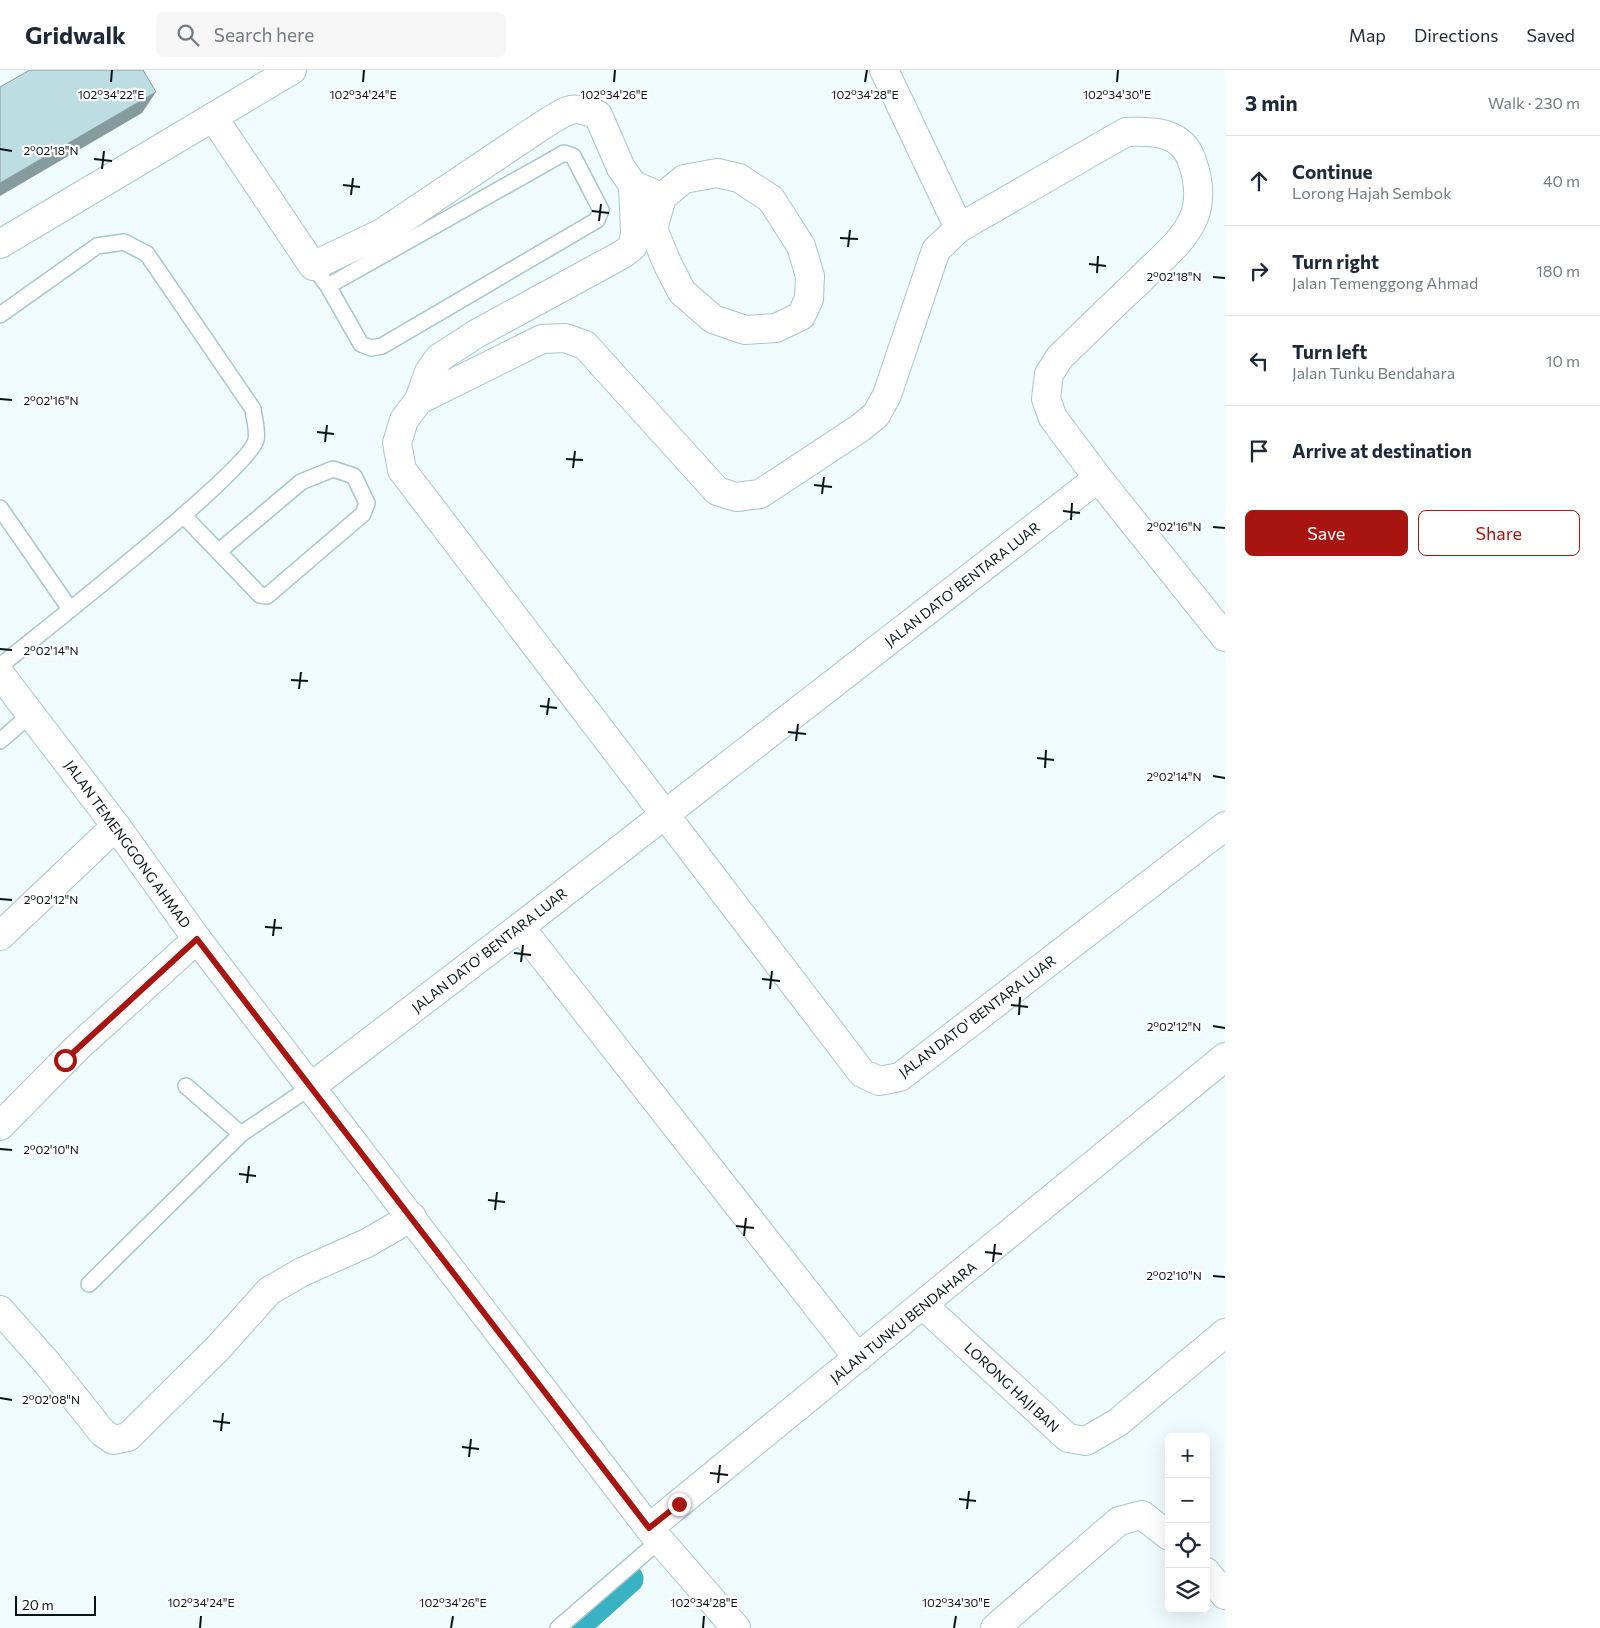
<!DOCTYPE html>
<html lang="en">
<head>
<meta charset="utf-8">
<style>
	body { margin:0; font-family:Commissioner,sans-serif; background:#f6f6f7; color:#1f2937 }
	.controls { position:absolute; right:15px; bottom:15px; display:grid; overflow:hidden; border-radius:8px; box-shadow:0 5px 20px #0002 }
	.controls button { width:45px; height:45px; display:grid; place-items:center; padding:0; border:0; border-bottom:1px solid #e0e1e3; background:#fff; color:#1f2937; font:25px sans-serif }
	.scale { position:absolute; left:15px; bottom:12px; width:81px; box-sizing:border-box; padding-left:5px; border:2px solid #081315; border-top:0; font-size:14px; line-height:18px; white-space:nowrap; color:#081315; -webkit-text-stroke:4px #fff; paint-order:stroke }
	.stop { position:absolute; width:15px; height:15px; margin:-11px; border:4px solid #a81510; border-radius:50%; background:#fff }
	.stop.end { background:#a81510; border-color:#fff; box-shadow:0 1px 5px #0008 }
	.list { margin:0; padding:0; list-style:none }
	h2 { display:flex; justify-content:space-between; align-items:center; height:65px; margin:0; padding:0 20px; font-size:21px }
	h2 small { font-size:16px; font-weight:400; color:#747a83 }
	.list li { display:grid; grid-template-columns:32px 1fr auto; gap:15px; align-items:center; box-sizing:border-box; height:90px; padding:0 20px; border-top:1px solid #e0e1e3 }
	.list b { display:block; font-size:19px; white-space:nowrap }
	.list p { margin:0; font-size:16px; white-space:nowrap; color:#747a83 }
	.list em { font-size:16px; font-style:normal; color:#747a83 }
	.actions { display:flex; gap:10px; padding:15px 20px }
	.actions a { flex:1; padding:11px 0; border:1px solid #a81510; border-radius:8px; text-align:center; font-size:18px; color:#a81510 }
	.actions .main { background:#a81510; color:#fff }
	.icon { flex:none; width:28px; height:28px; fill:none; stroke:currentColor; stroke-width:2; stroke-linecap:round; stroke-linejoin:round }
	.map { position:relative; flex:none; width:1225px; height:1558px; overflow:hidden }
	header { display:flex; align-items:center; gap:30px; box-sizing:border-box; height:70px; padding:0 25px; background:#fff; border-bottom:1px solid #e0e1e3 }
	header strong { font-size:24px }
	nav { display:flex; gap:28px; margin-inline-start:auto; font-size:18px }
	.search { width:350px; height:45px; background:#f6f6f7; display:flex; align-items:center; gap:12px; box-sizing:border-box; padding:0 18px; border-radius:8px; color:#747a83; font-size:19px }
	main { display:flex }
	aside { flex:1; background:#fff }
	.map>svg:first-child { display:block }
	.lines { fill:none; stroke-linecap:round; stroke-linejoin:round }
	.canal { stroke:#39b3c4; stroke-width:29 }
	.lane-casing { stroke:#a7c6cb; stroke-width:18 }
	.street-casing { stroke:#a7c6cb; stroke-width:30 }
	.secondary-casing { stroke:#a7c6cb; stroke-width:30 }
	.primary-casing { stroke:#a7c6cb; stroke-width:30 }
	.lane { stroke:#fff; stroke-width:15 }
	.street { stroke:#fff; stroke-width:28 }
	.secondary { stroke:#fff; stroke-width:28 }
	.primary { stroke:#fff; stroke-width:28 }
	.shaded-wall { fill:#859b9e }
	.building { fill:#bedde2; stroke:#859b9e }
	.route { stroke:#a81510; stroke-width:6 }
	.ticks { fill:none; stroke:#081315; stroke-width:2 }
	.labels { text-anchor:middle; dominant-baseline:central; stroke-width:4.5; stroke-linejoin:round; paint-order:stroke }
	.street-label { font-size:14px; fill:#081315; stroke:#fff }
	.ticks-label { font-size:12px; text-anchor:middle; fill:#081315; stroke:#fff; stroke-width:4.5; stroke-linejoin:round; paint-order:stroke }
</style>
</head>
<body>
<header>
<strong>Gridwalk</strong>
<div class="search"><svg class="icon" aria-label="search" viewBox="0 0 24 24"><circle cx="10" cy="10" r="6"/><path d="M15 15l6 6"/></svg>Search here</div>
<nav><a>Map</a><a>Directions</a><a>Saved</a></nav>
</header>
<main>
<div class="map">
<svg width="1225" height="1558" viewBox="0 0 1225 1558">
	<rect width="100%" height="100%" fill="#effbfd"/>
	<g class="lines">
		<polyline class="canal" points="574,1558 629,1509"/>
		<g class="lane-casing">
			<g id="lane">
				<polyline points="313,196 328,216 361,274 371,278 382,276 597,150 601,140 573,86 564,83 328,216"/>
				<path d="M0,245L97,176L124,172L147,184L253,339C254,348 258,361 256,370C249,400 37,566 0,596"/>
				<polyline points="0,438 70,539"/>
				<polyline points="183,445 260,525 267,526 363,444 367,433 354,406 333,399 301,412 218,482"/>
				<polyline points="0,671 31,644"/>
				<polyline points="186,1016 241,1064 312,1016"/>
				<polyline points="89,1214 241,1064"/>
				<polyline points="558,1558 660,1470"/>
			</g>
		</g>
		<g class="street-casing">
			<g id="street">
				<polyline points="884,0 959,158"/>
				<path d="M213,47L313,196L382,163L543,55C568,40 570,34 598,45L621,98L633,115L662,127L684,109L717,103L739,108L771,129L801,176L810,206L809,229L801,246L776,258L745,260L713,249L682,222L668,195L653,159L662,127"/>
				<polyline points="0,174 292,0"/>
				<polyline points="419,330 429,302 439,288 476,264 623,184 633,176 635,162 633,115"/>
				<path d="M1225,567L1098,408L1053,348L1046,329L1049,304L1060,287C1087,261 1113,235 1140,210C1158,191 1184,172 1194,147C1201,129 1198,108 1192,91C1182,61 1153,61 1126,62L959,158L936,180L887,325L876,345L860,358L760,424L736,427L717,421L585,275L565,268L542,269L419,330L404,350L397,373L402,400L862,1003L879,1011L900,1007L1225,756"/>
				<polyline points="520,857 858,1288"/>
				<polyline points="0,866 116,756"/>
				<polyline points="312,1016 520,857 1098,408"/>
				<polyline points="0,1056 78,977 197,869"/>
				<polyline points="924,1236 1068,1368 1086,1371 1117,1353 1225,1263"/>
				<polyline points="0,1240 48,1294 102,1362 113,1370 128,1367 219,1277 269,1221 302,1202 367,1173 412,1147"/>
				<polyline points="1206,1502 1225,1525"/>
				<polyline points="995,1558 1119,1451 1142,1445 1169,1466"/>
			</g>
		</g>
		<g class="secondary-casing">
			<polyline id="secondary" points="649,1458 1225,987"/>
		</g>
		<g class="primary-casing">
			<polyline id="primary" points="0,604 116,756 197,869 649,1458 736,1558"/>
		</g>
		<use href="#lane" class="lane"/>
		<use href="#street" class="street"/>
		<use href="#secondary" class="secondary"/>
		<use href="#primary" class="primary"/>
	</g>
	<polygon class="shaded-wall" points="156,22 142,43 0,126 0,113"/>
	<polygon class="building" points="30,0 143,0 156,22 0,113 0,17"/>
	<g class="lines">
		<polyline class="route" points="65,990 197,869 649,1458 679,1434"/>
	</g>
	<path class="ticks" d="M111,12L112,0M363,12L364,0M614,12L615,0M865,12L867,0M1117,12L1118,0M0,79L12,81M94,89L112,91M102,99L104,81M343,115L360,117M351,125L353,108M592,141L609,143M599,151L601,134M840,168L858,169M848,177L850,160M1089,194L1106,196M1097,203L1098,186M1213,207L1225,208M0,329L12,330M317,362L334,364M325,372L327,355M566,389L583,390M573,398L575,381M814,415L832,417M822,424L824,407M1063,441L1080,443M1071,450L1072,433M1213,457L1225,458M0,579L12,580M291,610L308,611M299,619L301,602M540,636L557,638M547,645L549,628M788,662L806,664M796,671L798,654M1037,688L1054,690M1045,698L1046,680M1213,706L1225,708M0,829L12,830M265,857L282,858M273,866L275,849M514,883L531,885M521,892L523,875M762,909L780,911M770,919L772,901M1011,935L1028,937M1019,945L1020,927M1213,956L1225,958M0,1079L12,1080M239,1104L256,1106M247,1113L249,1096M488,1130L505,1132M495,1140L497,1122M736,1156L754,1158M744,1166L746,1148M985,1182L1002,1184M993,1192L995,1174M1213,1206L1225,1207M0,1328L12,1330M213,1351L230,1353M221,1361L223,1343M462,1377L479,1379M469,1387L471,1369M710,1403L728,1405M718,1413L720,1395M959,1429L976,1431M967,1439L969,1421M200,1558L201,1546M451,1558L453,1546M703,1558L704,1546M954,1558L956,1546"/>
	<g class="labels">
		<g class="street-label">
			<text transform="translate(962 514) rotate(-38)">JALAN DATO' BENTARA LUAR</text>
			<text transform="translate(128 774) rotate(54)">JALAN TEMENGGONG AHMAD</text>
			<text transform="translate(489 880) rotate(-38)">JALAN DATO' BENTARA LUAR</text>
			<text transform="translate(977 946) rotate(-37)">JALAN DATO' BENTARA LUAR</text>
			<text transform="translate(903 1252) rotate(-39)">JALAN TUNKU BENDAHARA</text>
			<text transform="translate(1012 1317) rotate(43)">LORONG HAJI BAN</text>
		</g>
	</g>
	<g class="ticks-label">
		<text x="111" y="29">102°34'22"E</text>
		<text x="363" y="29">102°34'24"E</text>
		<text x="614" y="29">102°34'26"E</text>
		<text x="865" y="29">102°34'28"E</text>
		<text x="1117" y="29">102°34'30"E</text>
		<text x="51" y="85">2°02'18"N</text>
		<text x="1174" y="211">2°02'18"N</text>
		<text x="51" y="335">2°02'16"N</text>
		<text x="1174" y="461">2°02'16"N</text>
		<text x="51" y="585">2°02'14"N</text>
		<text x="1174" y="711">2°02'14"N</text>
		<text x="51" y="834">2°02'12"N</text>
		<text x="1174" y="961">2°02'12"N</text>
		<text x="51" y="1084">2°02'10"N</text>
		<text x="1174" y="1210">2°02'10"N</text>
		<text x="51" y="1334">2°02'08"N</text>
		<text x="201" y="1537">102°34'24"E</text>
		<text x="453" y="1537">102°34'26"E</text>
		<text x="704" y="1537">102°34'28"E</text>
		<text x="956" y="1537">102°34'30"E</text>
	</g>
</svg>
<div class="controls">
<button>+</button>
<button>−</button>
<button><svg class="icon" aria-label="locate" viewBox="0 0 24 24"><circle cx="12" cy="12" r="6"/><path d="M12 2v4M12 18v4M2 12h4M18 12h4"/></svg></button>
<button><svg class="icon" aria-label="layers" viewBox="0 0 24 24"><path d="M12 4l9 5-9 5-9-5zM3 14l9 5 9-5"/></svg></button>
</div>
<div class="scale">20 m</div>
<div class="stop" style="left:65px;top:990px"></div>
<div class="stop end" style="left:679px;top:1434px"></div>
</div>
<aside>
<h2>3 min<small>Walk · 230 m</small></h2>
<ul class="list">
<li><svg class="icon" aria-label="ahead" viewBox="0 0 24 24"><path d="M12 20V5M6 11l6-6 6 6"/></svg><div><b>Continue</b><p>Lorong Hajah Sembok</p></div><em>40 m</em></li>
<li><svg class="icon" aria-label="right" viewBox="0 0 24 24"><path d="M7 20v-9h11M14 6l5 5-5 5"/></svg><div><b>Turn right</b><p>Jalan Temenggong Ahmad</p></div><em>180 m</em></li>
<li><svg class="icon" aria-label="left" viewBox="0 0 24 24"><path d="M17 20v-9H6M10 6l-5 5 5 5"/></svg><div><b>Turn left</b><p>Jalan Tunku Bendahara</p></div><em>10 m</em></li>
<li><svg class="icon" aria-label="arrive" viewBox="0 0 24 24"><path d="M6 21V4h12l-3 4 3 4H6"/></svg><div><b>Arrive at destination</b></div></li>
</ul>
<div class="actions"><a class="main">Save</a><a>Share</a></div>
</aside>
</main>
</body>
</html>
